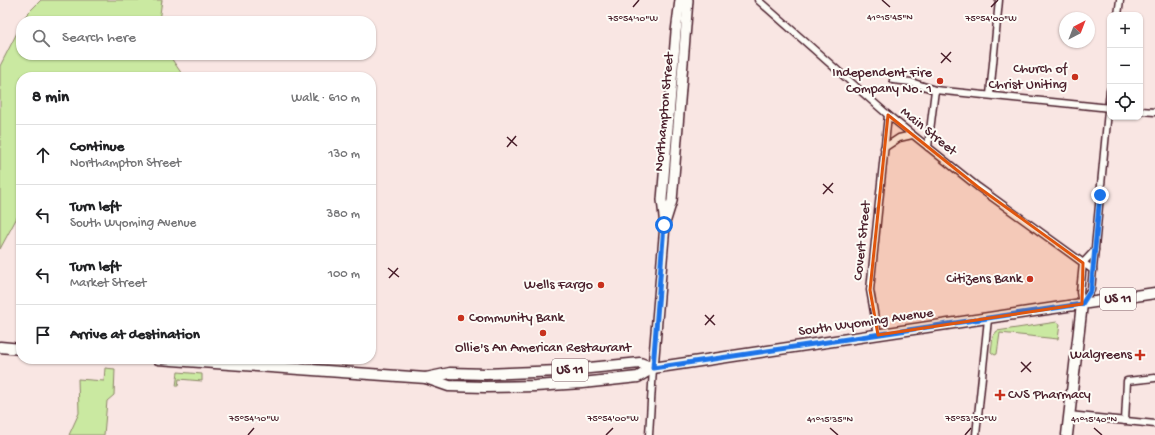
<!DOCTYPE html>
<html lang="en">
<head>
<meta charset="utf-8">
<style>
	body { margin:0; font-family:"Gochi Hand",sans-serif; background:#f2f2f2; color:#202124 }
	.controls { position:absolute; right:12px; top:12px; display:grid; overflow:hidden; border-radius:8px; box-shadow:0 1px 3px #0004 }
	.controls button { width:36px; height:36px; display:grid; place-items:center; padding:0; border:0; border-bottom:1px solid #e0e0e0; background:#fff; color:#202124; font:20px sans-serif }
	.compass { position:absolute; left:1059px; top:12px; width:36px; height:36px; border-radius:50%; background:#fff; box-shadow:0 1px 3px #0004; rotate:42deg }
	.stop { position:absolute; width:12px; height:12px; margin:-9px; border:3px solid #1a73e8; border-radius:50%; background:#fff }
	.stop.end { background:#1a73e8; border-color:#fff; box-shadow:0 1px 4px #0008 }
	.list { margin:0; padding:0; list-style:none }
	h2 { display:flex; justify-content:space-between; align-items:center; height:52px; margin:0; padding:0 16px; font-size:17px }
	h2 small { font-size:13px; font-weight:400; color:#757577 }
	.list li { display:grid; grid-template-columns:26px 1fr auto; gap:12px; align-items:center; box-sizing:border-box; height:60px; padding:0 16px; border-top:1px solid #e0e0e0 }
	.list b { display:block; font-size:15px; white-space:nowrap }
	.list p { margin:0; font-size:13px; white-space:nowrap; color:#757577 }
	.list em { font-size:13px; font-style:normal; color:#757577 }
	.icon { flex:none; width:22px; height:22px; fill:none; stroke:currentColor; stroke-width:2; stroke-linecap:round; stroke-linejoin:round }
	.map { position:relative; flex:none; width:1155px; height:435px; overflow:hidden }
	.search { position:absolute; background:#fff; box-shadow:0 1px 3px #0004; left:16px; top:16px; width:360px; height:44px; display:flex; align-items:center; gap:10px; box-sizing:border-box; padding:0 14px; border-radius:16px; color:#757577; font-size:15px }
	.panel { position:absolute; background:#fff; box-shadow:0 1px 3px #0004; left:16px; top:72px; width:360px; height:292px; border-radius:16px }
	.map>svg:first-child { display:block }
	.green { fill:#cae9a1; stroke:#8a8466 }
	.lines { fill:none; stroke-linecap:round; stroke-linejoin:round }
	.street-casing { stroke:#4a1f2b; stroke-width:9 }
	.secondary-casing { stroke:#4a1f2b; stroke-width:12 }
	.primary-casing { stroke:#4a1f2b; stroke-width:13 }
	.street { stroke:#fdfcf7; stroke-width:6 }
	.secondary { stroke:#fdfcf7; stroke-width:9 }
	.primary { stroke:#fdfcf7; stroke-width:10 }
	.route { stroke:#1a73e8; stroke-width:5 }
	.marked { fill:#e0560e; fill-opacity:0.2; stroke:#e0560e; stroke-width:3; stroke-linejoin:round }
	.ticks { fill:none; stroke:#4a1f2b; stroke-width:1.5 }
	.poi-dot { fill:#c8321e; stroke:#fdfcf7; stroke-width:1.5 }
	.labels { text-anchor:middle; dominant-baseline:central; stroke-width:4; stroke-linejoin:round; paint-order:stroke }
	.shield { fill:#fdfcf7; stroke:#806168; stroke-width:1 }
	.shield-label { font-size:13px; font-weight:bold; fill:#4a1f2b }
	.poi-label { font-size:14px; fill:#4a1f2b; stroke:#fdfcf7; text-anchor:end }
	.street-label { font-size:14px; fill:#4a1f2b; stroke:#fdfcf7 }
	.ticks-label { font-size:10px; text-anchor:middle; fill:#4a1f2b; stroke:#fdfcf7; stroke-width:4; stroke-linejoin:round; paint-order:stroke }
</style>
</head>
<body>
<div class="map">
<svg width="1155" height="435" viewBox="0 0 1155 435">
	<rect width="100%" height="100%" fill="#f9e6e3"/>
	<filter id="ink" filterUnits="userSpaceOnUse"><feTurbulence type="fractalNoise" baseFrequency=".025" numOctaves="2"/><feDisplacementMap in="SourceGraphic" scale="8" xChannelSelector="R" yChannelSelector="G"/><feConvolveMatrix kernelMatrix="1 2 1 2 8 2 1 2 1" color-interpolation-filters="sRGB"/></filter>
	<g filter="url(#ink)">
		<g class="green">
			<polygon points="41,0 162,0 159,21 23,21 26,15"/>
			<polygon points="21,25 21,55 169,55 184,77 21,77 21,210 0,249 0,66"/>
			<polygon points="1057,322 1060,324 1058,339 1000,333 997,354 995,355 991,352 993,336 997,331"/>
			<polygon points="105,368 115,369 114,395 107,401 104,435 69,435 79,413 78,379 104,381"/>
			<polygon points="178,372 202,374 202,381 179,379 178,386 176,386"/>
		</g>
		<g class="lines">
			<g class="street-casing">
				<g id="street">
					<polyline points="758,0 888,115 978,187 1093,270"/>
					<polyline points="1118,15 1120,0"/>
					<polyline points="893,80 911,82 935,90 1110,108"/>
					<polyline points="990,95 999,0"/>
					<polyline points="1140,111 1155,112"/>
					<polyline points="928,147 935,90"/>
					<polyline points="884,148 899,138 912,135"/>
					<polyline points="1082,304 1091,290 1110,90"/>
					<polyline points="1082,304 1080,292 1083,263 1095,250"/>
					<polyline points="878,335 870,290 888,115"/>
					<polyline points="1069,415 1155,424"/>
					<polyline points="1125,421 1127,381 1155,378"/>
					<polyline points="649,435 653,368"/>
					<polyline points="976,435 988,319"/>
				</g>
			</g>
			<g class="secondary-casing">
				<g id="secondary">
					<polyline points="666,220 672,201 688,0"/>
					<polyline points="653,368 665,225 662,200 676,32 680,0"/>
				</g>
			</g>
			<g class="primary-casing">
				<g id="primary">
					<polyline points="0,347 21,349"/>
					<polyline points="158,359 426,378 449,386 485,387 535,386 582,383 638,377 653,368 1155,293"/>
					<polyline points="426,378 450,373 486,374 559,371 640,363 653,368"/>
					<polyline points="1067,435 1082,304"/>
				</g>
			</g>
			<use href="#street" class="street"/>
			<use href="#secondary" class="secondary"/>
			<use href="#primary" class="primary"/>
		</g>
	</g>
	<g class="lines" filter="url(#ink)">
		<polyline class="route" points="664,225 653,368 1082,304 1091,290 1100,195"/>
	</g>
	<path class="marked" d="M888,115L978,187L1083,263L1082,304L878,335L870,290Z"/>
	<path class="ticks" d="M882,0L890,7M633,7L639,0M991,7L998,0M941,53L951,62M941,63L951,52M507,137L517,146M507,147L516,136M823,184L833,193M823,194L833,183M388,268L399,277M389,278L398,268M705,315L715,325M705,325L714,315M1021,362L1031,372M1021,372L1031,362M830,428L838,435M1094,428L1102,435M248,435L254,428M606,435L613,428M965,435L971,428"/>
	<g class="poi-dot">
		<circle cx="1075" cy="77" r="4"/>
		<circle cx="940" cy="81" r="4"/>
		<circle cx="1030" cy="279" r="4"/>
		<circle cx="601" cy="285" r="4"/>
		<circle cx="461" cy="318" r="4"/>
		<circle cx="543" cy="333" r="4"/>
		<path d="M1138 349h4v4h4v4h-4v4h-4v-4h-4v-4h4z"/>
		<path d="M998 389h4v4h4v4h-4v4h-4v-4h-4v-4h4z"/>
	</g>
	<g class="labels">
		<g class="shield">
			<rect x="1100" y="288" width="36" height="22" rx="3"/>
			<rect x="552" y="359" width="36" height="22" rx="3"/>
		</g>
		<g class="shield-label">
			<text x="1118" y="299">US 11</text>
			<text x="570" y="370">US 11</text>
		</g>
		<g class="poi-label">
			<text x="1067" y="69">Church of<tspan x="1067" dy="16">Christ Uniting</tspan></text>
			<text x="932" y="73">Independent Fire<tspan x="932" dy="16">Company No. 1</tspan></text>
			<text x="1022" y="279">Citizens Bank</text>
			<text x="593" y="285">Wells Fargo</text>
			<text x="469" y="318" text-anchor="start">Community Bank</text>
			<text x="543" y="348" text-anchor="middle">Ollie's An American Restaurant</text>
			<text x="1132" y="355">Walgreens</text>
			<text x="1008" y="395" text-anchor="start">CVS Pharmacy</text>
		</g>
		<g class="street-label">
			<text transform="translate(665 112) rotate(-85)">Northampton Street</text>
			<text transform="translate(928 132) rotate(39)">Main Street</text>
			<text transform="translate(863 241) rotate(-84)">Covert Street</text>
			<text transform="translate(866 323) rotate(-8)">South Wyoming Avenue</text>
		</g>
	</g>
	<g class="ticks-label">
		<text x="890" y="20">41°15'45"N</text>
		<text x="633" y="21">75°54'10"W</text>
		<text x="991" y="21">75°54'00"W</text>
		<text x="254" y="421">75°54'10"W</text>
		<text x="613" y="421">75°54'00"W</text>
		<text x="971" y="421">75°53'50"W</text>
		<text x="830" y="422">41°15'35"N</text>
		<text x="1094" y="422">41°15'40"N</text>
	</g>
</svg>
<div class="controls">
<button>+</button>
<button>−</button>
<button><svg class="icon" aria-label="locate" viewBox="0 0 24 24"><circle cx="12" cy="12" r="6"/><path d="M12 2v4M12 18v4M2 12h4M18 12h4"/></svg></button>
</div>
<svg class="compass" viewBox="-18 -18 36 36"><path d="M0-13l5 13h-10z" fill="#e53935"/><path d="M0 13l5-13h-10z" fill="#757577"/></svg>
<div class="stop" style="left:664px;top:225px"></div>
<div class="stop end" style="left:1100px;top:195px"></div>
<div class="search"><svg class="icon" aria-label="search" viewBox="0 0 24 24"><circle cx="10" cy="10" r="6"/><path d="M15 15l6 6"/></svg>Search here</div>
<section class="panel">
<h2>8 min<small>Walk · 610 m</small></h2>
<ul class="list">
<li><svg class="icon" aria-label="ahead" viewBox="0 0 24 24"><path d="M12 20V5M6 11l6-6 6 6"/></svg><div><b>Continue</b><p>Northampton Street</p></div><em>130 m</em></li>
<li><svg class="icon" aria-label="left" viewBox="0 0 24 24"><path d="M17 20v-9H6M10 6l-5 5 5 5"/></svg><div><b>Turn left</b><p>South Wyoming Avenue</p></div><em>380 m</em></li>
<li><svg class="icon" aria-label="left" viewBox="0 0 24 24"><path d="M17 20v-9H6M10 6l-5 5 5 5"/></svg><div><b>Turn left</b><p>Market Street</p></div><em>100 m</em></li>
<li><svg class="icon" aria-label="arrive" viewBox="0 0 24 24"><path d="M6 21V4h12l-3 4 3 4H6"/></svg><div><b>Arrive at destination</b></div></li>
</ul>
</section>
</div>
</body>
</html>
